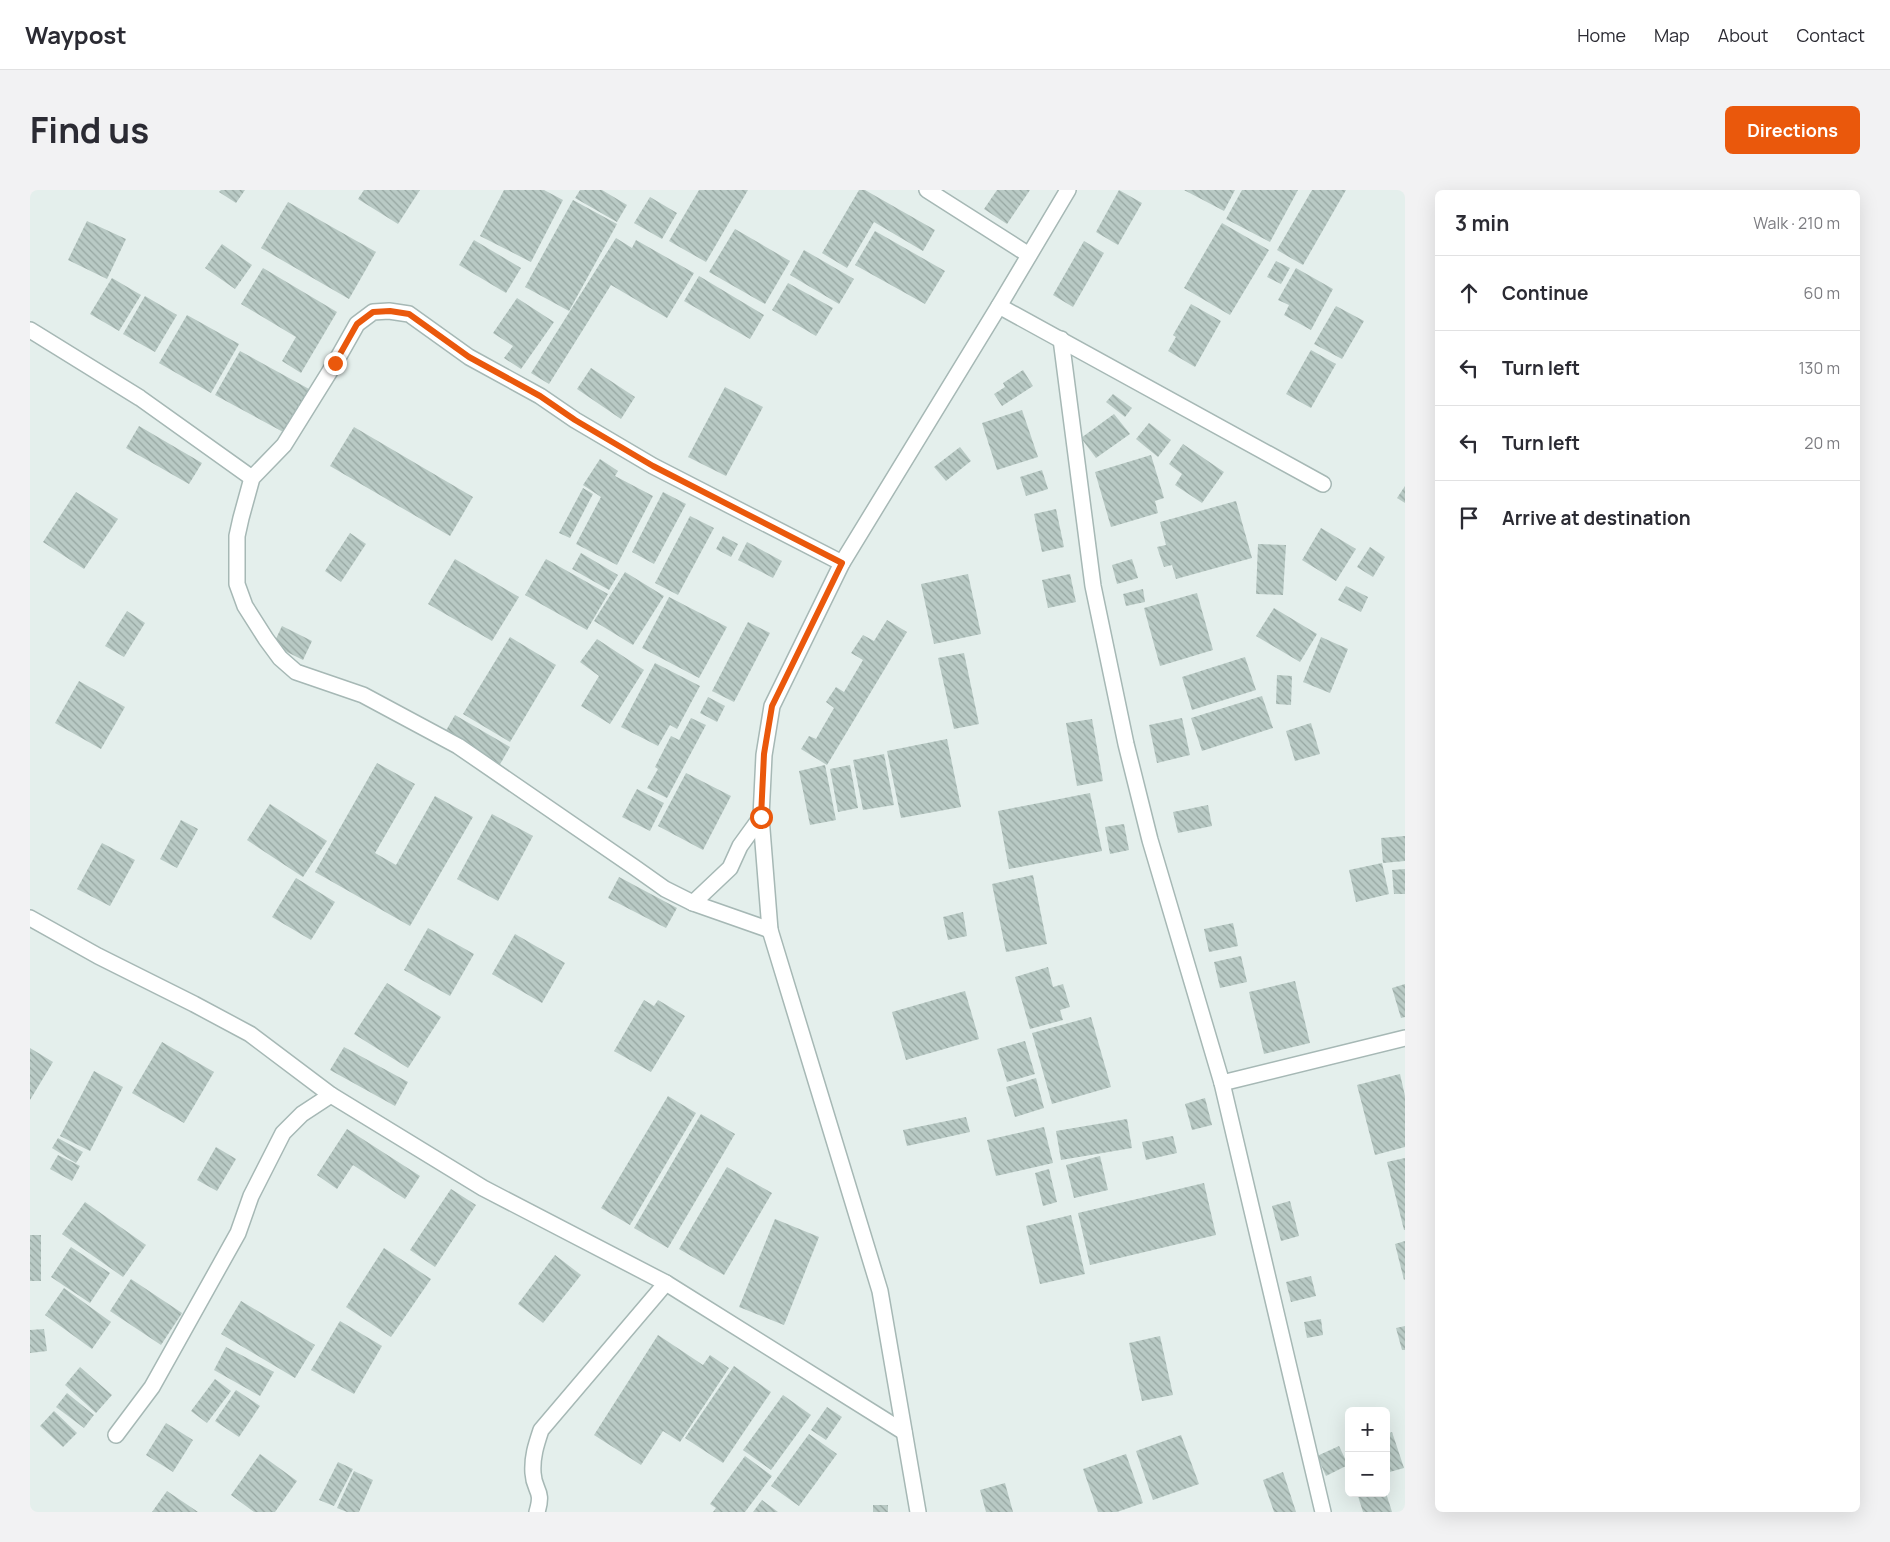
<!DOCTYPE html>
<html lang="en">
<head>
<meta charset="utf-8">
<style>
	body { margin:0; font-family:Manrope,sans-serif; background:#f2f2f3; color:#2b2b33 }
	.controls { position:absolute; right:15px; bottom:15px; display:grid; overflow:hidden; border-radius:8px; box-shadow:0 5px 20px #0002 }
	.controls button { width:45px; height:45px; display:grid; place-items:center; padding:0; border:0; border-bottom:1px solid #e1e1e2; background:#fff; color:#2b2b33; font:25px sans-serif }
	.stop { position:absolute; width:15px; height:15px; margin:-11px; border:4px solid #ea580c; border-radius:50%; background:#fff }
	.stop.end { background:#ea580c; border-color:#fff; box-shadow:0 1px 5px #0008 }
	.list { margin:0; padding:0; list-style:none }
	h2 { display:flex; justify-content:space-between; align-items:center; height:65px; margin:0; padding:0 20px; font-size:21px }
	h2 small { font-size:16px; font-weight:400; color:#7c7c81 }
	.list li { display:grid; grid-template-columns:32px 1fr auto; gap:15px; align-items:center; box-sizing:border-box; height:75px; padding:0 20px; border-top:1px solid #e1e1e2 }
	.list b { display:block; font-size:19px; white-space:nowrap }
	.list em { font-size:16px; font-style:normal; color:#7c7c81 }
	.icon { flex:none; width:28px; height:28px; fill:none; stroke:currentColor; stroke-width:2; stroke-linecap:round; stroke-linejoin:round }
	.map { position:relative; flex:none; width:1375px; height:1322px; overflow:hidden; border-radius:8px }
	header { display:flex; align-items:center; gap:30px; box-sizing:border-box; height:70px; padding:0 25px; background:#fff; border-bottom:1px solid #e1e1e2 }
	header strong { font-size:24px }
	nav { display:flex; gap:28px; margin-inline-start:auto; font-size:18px }
	.intro { display:flex; align-items:center; justify-content:space-between; box-sizing:border-box; height:120px; padding:0 30px }
	h1 { margin:0; font-size:35px }
	.button { padding:12px 22px; border-radius:8px; background:#ea580c; color:#fff; font-size:18px; font-weight:700 }
	main { display:flex; gap:30px; padding:0 30px }
	aside { flex:1; background:#fff; border-radius:8px; box-shadow:0 5px 20px #0002 }
	.map>svg:first-child { display:block }
	.building { fill:url(#building-back-hatch) }
	.lines { fill:none; stroke-linecap:round; stroke-linejoin:round }
	.street-casing { stroke:#a6b8b5; stroke-width:18 }
	.street { stroke:#fff; stroke-width:15 }
	.route { stroke:#ea580c; stroke-width:6 }
</style>
</head>
<body>
<header>
<strong>Waypost</strong>
<nav><a>Home</a><a>Map</a><a>About</a><a>Contact</a></nav>
</header>
<div class="intro"><h1>Find us</h1><a class="button">Directions</a></div>
<main>
<div class="map">
<svg width="1375" height="1322" viewBox="0 0 1375 1322">
	<defs>
		<pattern id="building-back-hatch" width="6" height="6" patternUnits="userSpaceOnUse" patternTransform="scale(1.25)"><rect width="6" height="6" fill="#b9cac5"/><path d="M-1 5l2 2M0 0l6 6M5-1l2 2" fill="none" stroke="#96a6a1"/></pattern>
	</defs>
	<rect width="100%" height="100%" fill="#e4efec"/>
	<g class="building">
		<polygon points="191,0 215,0 206,13 189,2"/>
		<polygon points="334,0 390,0 368,34 328,9"/>
		<polygon points="474,0 514,0 533,10 501,72 450,46"/>
		<polygon points="550,0 572,0 597,15 587,32 545,8"/>
		<polygon points="669,0 718,0 676,72 639,51"/>
		<polygon points="829,0 835,0 905,40 893,61 844,32 817,78 792,63"/>
		<polygon points="967,0 1000,0 977,34 954,19"/>
		<polygon points="1089,0 1112,13 1088,55 1066,42"/>
		<polygon points="1154,0 1205,0 1194,21"/>
		<polygon points="1212,0 1268,0 1240,52 1196,29"/>
		<polygon points="1282,0 1316,0 1273,75 1247,60"/>
		<polygon points="620,7 647,23 632,49 604,33"/>
		<polygon points="543,10 587,34 539,121 495,97"/>
		<polygon points="258,12 346,62 319,109 231,58"/>
		<polygon points="57,31 96,49 77,89 38,70"/>
		<polygon points="1192,33 1239,60 1200,125 1154,98"/>
		<polygon points="705,39 760,71 735,114 679,82"/>
		<polygon points="845,41 915,81 895,114 825,75"/>
		<polygon points="586,48 602,58 606,50 664,83 637,128 581,95 519,194 501,183"/>
		<polygon points="444,50 491,78 476,103 429,75"/>
		<polygon points="1054,51 1074,63 1043,117 1023,105"/>
		<polygon points="192,54 222,75 205,99 175,78"/>
		<polygon points="774,60 824,89 809,114 760,85"/>
		<polygon points="1246,71 1260,78 1251,94 1237,87"/>
		<polygon points="233,78 307,122 271,183 252,171 266,147 211,114"/>
		<polygon points="1266,78 1303,99 1281,140 1254,125 1259,115 1248,110"/>
		<polygon points="669,86 734,125 720,149 654,111"/>
		<polygon points="82,88 111,105 89,141 60,124"/>
		<polygon points="758,93 803,118 786,146 742,120"/>
		<polygon points="115,106 147,125 125,162 93,144"/>
		<polygon points="487,108 524,132 491,179 474,168 483,156 463,143"/>
		<polygon points="1161,114 1191,131 1165,177 1138,161 1146,147 1143,145"/>
		<polygon points="1306,116 1334,131 1312,169 1284,154"/>
		<polygon points="157,125 209,154 181,203 129,173"/>
		<polygon points="1281,160 1306,174 1281,218 1256,204"/>
		<polygon points="210,161 279,199 255,243 185,205"/>
		<polygon points="561,178 605,207 591,229 547,199"/>
		<polygon points="993,180 1003,196 972,216 964,204 975,197 973,193"/>
		<polygon points="695,197 733,217 696,286 658,267"/>
		<polygon points="1083,204 1102,218 1095,227 1076,212"/>
		<polygon points="992,220 1008,267 967,280 952,233"/>
		<polygon points="1084,224 1100,244 1066,268 1051,248"/>
		<polygon points="1119,233 1141,250 1128,267 1106,249"/>
		<polygon points="109,236 172,273 159,294 96,258"/>
		<polygon points="324,237 443,307 420,346 300,276"/>
		<polygon points="1153,254 1194,282 1172,313 1145,295 1152,284 1139,274"/>
		<polygon points="930,257 941,271 916,291 904,277"/>
		<polygon points="1121,265 1134,308 1125,311 1128,323 1081,337 1065,282"/>
		<polygon points="570,269 588,281 585,286 623,306 587,375 546,354 571,307 553,295"/>
		<polygon points="1012,280 1018,299 996,306 990,287"/>
		<polygon points="1375,296 1375,313 1367,308"/>
		<polygon points="553,298 563,304 540,348 529,343"/>
		<polygon points="46,302 88,329 54,379 13,352"/>
		<polygon points="633,302 656,314 624,374 602,362"/>
		<polygon points="1206,311 1222,368 1146,389 1142,375 1134,377 1127,357 1136,355 1130,332"/>
		<polygon points="1026,319 1034,357 1012,362 1004,324"/>
		<polygon points="660,326 684,338 648,405 625,393"/>
		<polygon points="1291,338 1326,359 1306,391 1272,370"/>
		<polygon points="320,343 336,354 311,392 295,381"/>
		<polygon points="693,346 708,354 701,367 686,359"/>
		<polygon points="717,352 752,371 743,388 708,370"/>
		<polygon points="1228,354 1256,355 1253,405 1226,404"/>
		<polygon points="1340,357 1355,367 1343,387 1327,377"/>
		<polygon points="551,363 588,385 579,400 542,379"/>
		<polygon points="425,369 489,407 462,451 398,414"/>
		<polygon points="516,369 578,404 557,440 495,405"/>
		<polygon points="1102,369 1108,388 1087,394 1082,375"/>
		<polygon points="595,382 634,406 603,455 564,431"/>
		<polygon points="938,384 951,444 904,454 891,394"/>
		<polygon points="1040,384 1046,412 1018,418 1012,390"/>
		<polygon points="1316,396 1338,407 1331,422 1308,410"/>
		<polygon points="1113,399 1115,412 1096,416 1093,404"/>
		<polygon points="1167,403 1183,460 1130,476 1114,418"/>
		<polygon points="639,407 697,437 669,488 612,458"/>
		<polygon points="1244,418 1287,444 1270,472 1226,446"/>
		<polygon points="97,421 115,433 94,467 75,456"/>
		<polygon points="857,430 877,442 797,575 771,559 779,546 786,549 804,518 796,512 806,497 814,502 833,470 821,463 833,445 844,451"/>
		<polygon points="718,432 740,443 704,512 682,501"/>
		<polygon points="252,436 282,451 273,470 243,455"/>
		<polygon points="480,447 526,475 480,552 433,524"/>
		<polygon points="1291,447 1318,459 1300,503 1273,492"/>
		<polygon points="567,449 614,480 580,534 551,516 569,486 550,472"/>
		<polygon points="934,463 949,534 924,539 908,468"/>
		<polygon points="1215,467 1226,500 1162,520 1152,487"/>
		<polygon points="625,473 670,496 647,539 640,535 628,556 591,537"/>
		<polygon points="1247,485 1262,486 1261,515 1246,514"/>
		<polygon points="49,491 95,517 71,559 25,533"/>
		<polygon points="1232,506 1243,538 1172,561 1161,528"/>
		<polygon points="678,507 695,516 687,532 670,523"/>
		<polygon points="425,525 480,557 469,576 414,544"/>
		<polygon points="661,528 676,535 637,608 617,598 628,579 625,577 641,546 649,550"/>
		<polygon points="1152,528 1160,565 1127,573 1119,535"/>
		<polygon points="1062,529 1073,591 1047,596 1036,533"/>
		<polygon points="1281,533 1290,564 1265,571 1256,541"/>
		<polygon points="917,549 931,617 871,628 857,561"/>
		<polygon points="854,564 864,615 833,620 823,570"/>
		<polygon points="347,573 385,594 345,663 366,675 405,606 443,627 380,736 285,682"/>
		<polygon points="795,575 806,630 780,635 769,581"/>
		<polygon points="820,575 828,618 808,622 800,579"/>
		<polygon points="656,583 701,606 673,660 628,636"/>
		<polygon points="607,599 634,613 620,641 592,627"/>
		<polygon points="1060,603 1072,661 979,679 968,621"/>
		<polygon points="240,614 297,651 273,687 217,650"/>
		<polygon points="1178,615 1182,636 1148,643 1143,622"/>
		<polygon points="462,624 503,646 468,711 427,689"/>
		<polygon points="151,630 168,639 147,678 130,669"/>
		<polygon points="1094,634 1099,660 1080,664 1075,637"/>
		<polygon points="1375,646 1375,671 1353,673 1351,648"/>
		<polygon points="72,653 105,670 80,716 47,699"/>
		<polygon points="1352,673 1359,704 1326,712 1319,680"/>
		<polygon points="1375,679 1375,704 1364,704 1362,680"/>
		<polygon points="1003,685 1017,754 976,762 962,694"/>
		<polygon points="589,687 647,718 636,738 578,708"/>
		<polygon points="266,688 305,712 281,750 242,727"/>
		<polygon points="933,722 937,746 918,750 913,727"/>
		<polygon points="1203,733 1208,756 1179,762 1174,739"/>
		<polygon points="398,738 444,764 420,806 374,780"/>
		<polygon points="485,744 535,773 512,813 462,784"/>
		<polygon points="1211,766 1217,792 1190,798 1184,772"/>
		<polygon points="1018,777 1023,797 1033,794 1040,817 1030,820 1033,830 1000,839 985,787"/>
		<polygon points="1265,791 1280,853 1234,864 1219,802"/>
		<polygon points="357,793 411,827 378,878 324,844"/>
		<polygon points="1375,794 1375,827 1371,828 1362,798"/>
		<polygon points="935,801 949,849 876,870 862,822"/>
		<polygon points="614,810 624,816 628,810 655,826 621,882 584,861"/>
		<polygon points="1061,827 1081,897 1022,914 1002,843"/>
		<polygon points="995,851 1005,884 977,892 967,859"/>
		<polygon points="132,852 184,882 154,933 102,903"/>
		<polygon points="314,857 378,892 365,916 300,880"/>
		<polygon points="0,858 23,872 0,910"/>
		<polygon points="64,881 93,897 60,961 30,946"/>
		<polygon points="1370,884 1375,906 1375,957 1345,965 1327,895"/>
		<polygon points="1006,888 1014,918 985,927 976,897"/>
		<polygon points="638,906 666,923 600,1035 571,1018"/>
		<polygon points="1175,908 1182,935 1162,940 1155,914"/>
		<polygon points="671,924 705,944 638,1058 604,1038"/>
		<polygon points="936,927 940,942 877,956 873,940"/>
		<polygon points="1097,929 1102,958 1031,970 1026,941"/>
		<polygon points="1014,937 1023,973 966,986 957,950"/>
		<polygon points="317,939 390,986 375,1009 323,975 307,999 287,985"/>
		<polygon points="1143,946 1147,963 1116,970 1112,952"/>
		<polygon points="28,948 53,962 46,973 22,958"/>
		<polygon points="186,957 206,969 187,1001 167,990"/>
		<polygon points="28,965 50,976 42,991 20,979"/>
		<polygon points="1070,966 1078,1000 1044,1008 1036,975"/>
		<polygon points="1375,968 1375,1040 1374,1040 1357,972"/>
		<polygon points="697,977 742,1003 694,1085 649,1059"/>
		<polygon points="1019,979 1027,1012 1013,1016 1005,983"/>
		<polygon points="1174,993 1186,1045 1060,1075 1048,1023"/>
		<polygon points="421,999 446,1015 405,1077 380,1060"/>
		<polygon points="1260,1011 1269,1046 1251,1051 1242,1016"/>
		<polygon points="55,1012 116,1055 93,1087 32,1044"/>
		<polygon points="1041,1025 1055,1084 1010,1094 996,1036"/>
		<polygon points="745,1029 789,1047 754,1135 709,1117"/>
		<rect x="0" y="1045" width="11" height="46"/>
		<polygon points="1375,1051 1375,1089 1374,1090 1365,1054"/>
		<polygon points="41,1057 80,1083 60,1113 21,1087"/>
		<polygon points="354,1058 401,1089 361,1147 316,1117"/>
		<polygon points="525,1065 551,1085 513,1133 488,1114"/>
		<polygon points="1281,1086 1286,1106 1261,1112 1256,1092"/>
		<polygon points="101,1089 152,1123 131,1155 80,1121"/>
		<polygon points="34,1098 81,1132 62,1159 15,1125"/>
		<polygon points="211,1111 285,1155 265,1188 191,1144"/>
		<polygon points="1291,1129 1293,1145 1277,1148 1274,1132"/>
		<polygon points="310,1131 352,1156 324,1204 281,1180"/>
		<polygon points="1375,1136 1375,1160 1372,1160 1366,1138"/>
		<polygon points="14,1139 17,1161 0,1163 0,1140"/>
		<polygon points="628,1145 673,1175 680,1165 699,1178 650,1252 633,1241 611,1275 564,1245"/>
		<polygon points="1130,1146 1143,1205 1112,1211 1099,1153"/>
		<polygon points="196,1157 244,1182 230,1206 184,1180"/>
		<polygon points="704,1176 741,1202 693,1273 655,1248"/>
		<polygon points="50,1177 82,1205 66,1223 35,1195"/>
		<polygon points="185,1189 201,1201 177,1233 161,1221"/>
		<polygon points="206,1200 230,1216 209,1247 185,1231"/>
		<polygon points="37,1203 64,1225 54,1238 26,1217"/>
		<polygon points="753,1205 781,1225 741,1280 713,1260"/>
		<polygon points="797,1217 812,1227 796,1250 781,1240"/>
		<polygon points="24,1221 47,1243 33,1257 10,1236"/>
		<polygon points="136,1233 163,1250 143,1282 116,1265"/>
		<polygon points="1362,1242 1374,1278 1356,1283 1356,1244"/>
		<polygon points="779,1244 807,1264 769,1316 741,1296"/>
		<polygon points="1151,1245 1169,1294 1123,1310 1106,1261"/>
		<polygon points="1309,1256 1318,1275 1296,1286 1287,1266"/>
		<polygon points="230,1264 267,1291 245,1322 224,1322 201,1305"/>
		<polygon points="1096,1264 1113,1313 1087,1322 1068,1322 1053,1279"/>
		<polygon points="715,1266 742,1286 715,1322 683,1322 686,1318 680,1314"/>
		<polygon points="308,1272 323,1279 304,1316 289,1310"/>
		<polygon points="324,1281 343,1290 329,1322 317,1322 307,1318"/>
		<polygon points="1253,1282 1266,1322 1244,1322 1233,1290"/>
		<polygon points="975,1293 983,1322 956,1322 950,1300"/>
		<polygon points="137,1301 168,1322 122,1322"/>
		<polygon points="1327,1303 1356,1303 1362,1322 1333,1322"/>
		<polygon points="732,1310 748,1322 723,1322"/>
		<rect x="843" y="1315" width="15" height="7"/>
	</g>
	<g class="lines">
		<g class="street-casing">
			<g id="street">
				<polyline points="897,0 999,65"/>
				<polyline points="969,116 1293,294"/>
				<polyline points="0,140 110,208 222,288"/>
				<polyline points="1031,149 1063,396 1096,554 1120,650 1192,893 1293,1322"/>
				<polyline points="663,713 700,678 710,656 731,627"/>
				<polyline points="0,728 68,766 164,814 220,844 301,905 453,998 636,1093 874,1242"/>
				<polyline points="740,740 663,713 635,699 604,677 428,556 333,505 266,482 250,468 236,449 215,416 207,394 207,346 211,328 222,288 254,255 305,173 327,134 343,122 359,121 379,124 439,167 510,206 545,230 623,276 812,373"/>
				<polyline points="1192,893 1375,848"/>
				<polyline points="86,1245 122,1197 208,1043 221,1006 253,943 272,924 301,905"/>
				<path d="M507,1322C514,1299 504,1302 503,1283C502,1267 506,1255 511,1240L636,1093"/>
				<polyline points="888,1322 850,1101 740,740 731,627 734,565 742,516 812,373 969,116 1038,0"/>
			</g>
		</g>
		<use href="#street" class="street"/>
	</g>
	<g class="lines">
		<polyline class="route" points="305,173 327,134 343,122 360,121 379,124 439,167 510,206 545,230 623,276 812,373 742,516 734,564 731,627"/>
	</g>
</svg>
<div class="controls">
<button>+</button>
<button>−</button>
</div>
<div class="stop" style="left:731px;top:627px"></div>
<div class="stop end" style="left:305px;top:173px"></div>
</div>
<aside>
<h2>3 min<small>Walk · 210 m</small></h2>
<ul class="list">
<li><svg class="icon" aria-label="ahead" viewBox="0 0 24 24"><path d="M12 20V5M6 11l6-6 6 6"/></svg><div><b>Continue</b></div><em>60 m</em></li>
<li><svg class="icon" aria-label="left" viewBox="0 0 24 24"><path d="M17 20v-9H6M10 6l-5 5 5 5"/></svg><div><b>Turn left</b></div><em>130 m</em></li>
<li><svg class="icon" aria-label="left" viewBox="0 0 24 24"><path d="M17 20v-9H6M10 6l-5 5 5 5"/></svg><div><b>Turn left</b></div><em>20 m</em></li>
<li><svg class="icon" aria-label="arrive" viewBox="0 0 24 24"><path d="M6 21V4h12l-3 4 3 4H6"/></svg><div><b>Arrive at destination</b></div></li>
</ul>
</aside>
</main>
</body>
</html>
